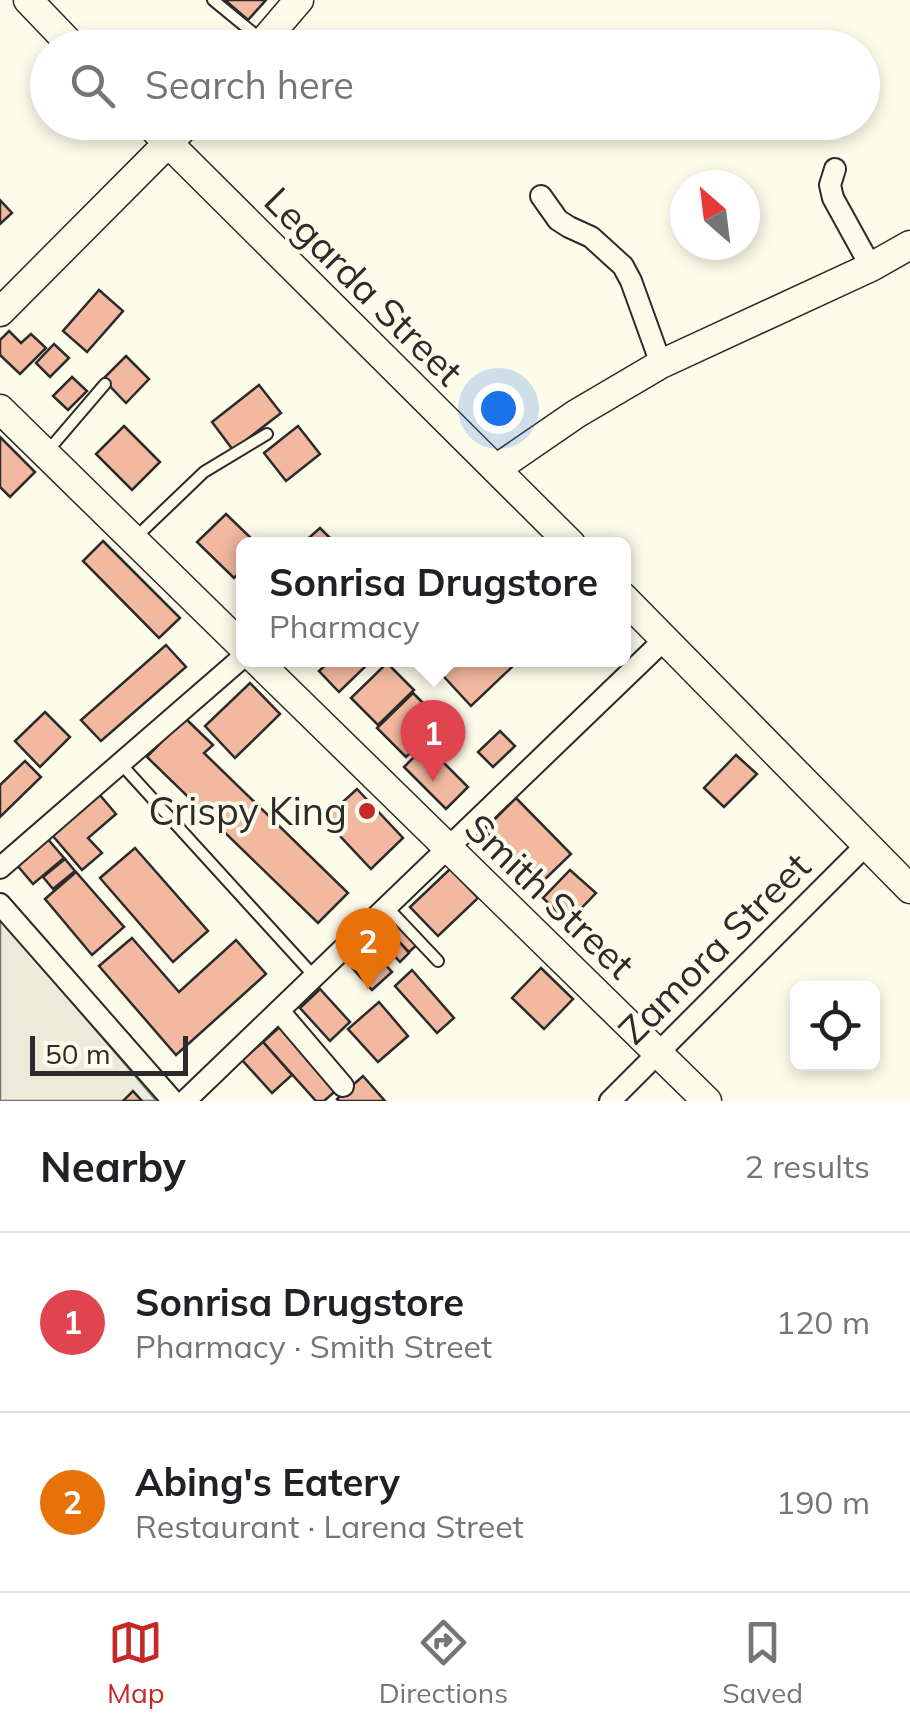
<!DOCTYPE html>
<html lang="en">
<head>
<meta charset="utf-8">
<style>
	body { margin:0; font-family:Mulish,sans-serif; background:#f6f6f6; color:#202124 }
	.controls { position:absolute; right:30px; bottom:30px; display:grid; overflow:hidden; border-radius:15px; box-shadow:0 5px 15px #0003 }
	.controls button { width:90px; height:90px; display:grid; place-items:center; padding:0; border:0; border-bottom:2px solid #e0e0e0; background:#fff; color:#202124; font:50px sans-serif }
	.compass { position:absolute; left:670px; top:170px; width:90px; height:90px; border-radius:50%; background:#fff; box-shadow:0 5px 15px #0003; rotate:332deg }
	.scale { position:absolute; left:30px; bottom:25px; width:158px; box-sizing:border-box; padding-left:10px; border:5px solid #2b2b2b; border-top:0; font-size:28px; line-height:35px; white-space:nowrap; color:#2b2b2b; -webkit-text-stroke:8px #fdfbea; paint-order:stroke }
	.you { position:absolute; left:498px; top:408px; width:35px; height:35px; margin:-25px; border:8px solid #fff; border-radius:50%; background:#1a73e8; box-shadow:0 0 0 15px #1a73e833 }
	.badge { display:grid; place-items:center; width:65px; height:65px; border-radius:50%; background:#c62828; color:#fff; font-size:32px; font-weight:700 }
	.pin { position:absolute; translate:-50% -82px; filter:drop-shadow(0 2px 5px #0008) }
	.pin::after { content:''; position:absolute; top:52px; width:35px; height:30px; background:inherit; clip-path:polygon(0 0,100% 0,50% 100%) }
	.popup { position:absolute; left:236px; top:537px; width:395px; height:130px; box-sizing:border-box; display:grid; place-content:center; border-radius:15px; background:#fff; filter:drop-shadow(0 2px 8px #0005); font-size:32px; white-space:nowrap; color:#757577 }
	.popup b { font-size:38px; color:#202124 }
	.popup::after { content:''; position:absolute; left:50%; top:100%; margin-left:-20px; border:20px solid transparent; border-top-color:#fff }
	.list { margin:0; padding:0; list-style:none }
	h2 { display:flex; justify-content:space-between; align-items:center; height:130px; margin:0; padding:0 40px; font-size:42px }
	h2 small { font-size:32px; font-weight:400; color:#757577 }
	.list li { display:grid; grid-template-columns:65px 1fr auto; gap:30px; align-items:center; box-sizing:border-box; height:180px; padding:0 40px; border-top:2px solid #e0e0e0 }
	.list b { display:block; font-size:38px; white-space:nowrap }
	.list p { margin:0; font-size:32px; white-space:nowrap; color:#757577 }
	.list em { font-size:32px; font-style:normal; color:#757577 }
	.icon { flex:none; width:55px; height:55px; fill:none; stroke:currentColor; stroke-width:2; stroke-linecap:round; stroke-linejoin:round }
	.map { position:relative; flex:none; width:910px; height:1101px; overflow:hidden }
	.search { position:absolute; background:#fff; box-shadow:0 5px 15px #0003; left:30px; right:30px; top:30px; height:110px; display:flex; align-items:center; gap:25px; box-sizing:border-box; padding:0 35px; border-radius:55px; color:#757577; font-size:38px }
	.sheet { height:490px; background:#fff }
	nav { display:flex; justify-content:space-around; align-items:center; box-sizing:border-box; height:140px; border-top:2px solid #e0e0e0; background:#fff; font-size:28px; color:#757577 }
	nav a { display:grid; justify-items:center; gap:5px }
	nav .on { color:#c62828 }
	.map>svg:first-child { display:block }
	.green { fill:#ecebdb; stroke:#74746e; stroke-width:2.5 }
	.building { fill:#f2b8a0; stroke:#2b2b2b; stroke-width:2.5 }
	.lines { fill:none; stroke-linecap:round; stroke-linejoin:round }
	.lane-casing { stroke:#2b2b2b; stroke-width:14 }
	.street-casing { stroke:#2b2b2b; stroke-width:24 }
	.secondary-casing { stroke:#2b2b2b; stroke-width:31 }
	.lane { stroke:#fdfbea; stroke-width:10 }
	.street { stroke:#fdfbea; stroke-width:20 }
	.secondary { stroke:#fdfbea; stroke-width:28 }
	.poi-dot { fill:#c62828; stroke:#fdfbea; stroke-width:4 }
	.labels { text-anchor:middle; dominant-baseline:central; stroke-width:8; stroke-linejoin:round; paint-order:stroke }
	.street-label { font-size:38px; fill:#2b2b2b; stroke:#fdfbea }
	.poi-label { font-size:38px; fill:#2b2b2b; stroke:#fdfbea; text-anchor:end }
</style>
</head>
<body>
<div class="map">
<svg width="910" height="1101" viewBox="0 0 910 1101">
	<rect width="100%" height="100%" fill="#fdfbea"/>
	<polygon class="green" points="0,918 157,1101 0,1101"/>
	<g class="building">
		<polygon points="225,0 266,0 248,20"/>
		<polygon points="0,200 12,213 0,224"/>
		<polygon points="99,290 123,311 87,352 63,331"/>
		<polygon points="9,331 21,343 31,334 46,348 20,374 0,355 0,340"/>
		<polygon points="54,344 69,358 50,377 36,363"/>
		<polygon points="126,356 149,379 126,403 103,379"/>
		<polygon points="72,377 87,391 68,410 53,396"/>
		<polygon points="259,385 281,413 233,450 212,422"/>
		<polygon points="124,426 160,462 132,490 96,454"/>
		<polygon points="298,426 320,454 286,481 264,453"/>
		<polygon points="0,437 35,472 10,497 0,487"/>
		<polygon points="226,514 257,544 243,544 243,569 234,578 197,542"/>
		<polygon points="320,528 336,544 302,544"/>
		<polygon points="103,541 180,618 159,638 83,561"/>
		<polygon points="166,645 186,667 101,741 81,720"/>
		<polygon points="331,660 372,660 339,692 319,671"/>
		<polygon points="442,660 507,660 513,666 471,706 434,666"/>
		<polygon points="387,663 414,690 378,725 351,698"/>
		<polygon points="250,683 280,714 235,758 205,726"/>
		<polygon points="413,693 442,722 406,757 377,728"/>
		<polygon points="45,712 70,737 40,767 15,741"/>
		<polygon points="185,718 213,745 204,753 348,893 318,923 147,757"/>
		<polygon points="500,731 515,746 493,767 478,752"/>
		<polygon points="426,745 468,787 446,809 404,767"/>
		<polygon points="736,755 757,774 724,807 704,788"/>
		<polygon points="25,761 41,777 0,817 0,785"/>
		<polygon points="357,789 403,838 371,869 324,819"/>
		<polygon points="99,794 116,814 88,838 102,853 82,870 52,835"/>
		<polygon points="516,798 571,854 539,885 484,830"/>
		<polygon points="47,838 64,858 33,884 16,864"/>
		<polygon points="135,848 208,931 173,962 100,878"/>
		<polygon points="65,859 75,871 53,889 43,877"/>
		<polygon points="450,869 478,898 438,936 410,907"/>
		<polygon points="570,870 596,893 568,922 543,898"/>
		<polygon points="76,872 124,927 92,955 45,899"/>
		<polygon points="399,922 419,943 409,952 389,932"/>
		<polygon points="132,938 179,992 236,940 266,974 176,1055 99,966"/>
		<polygon points="396,938 409,953 400,962 386,947"/>
		<polygon points="366,944 392,972 372,990 347,962"/>
		<polygon points="541,968 573,999 544,1029 512,998"/>
		<polygon points="412,970 454,1018 437,1033 395,986"/>
		<polygon points="320,989 350,1022 330,1041 300,1008"/>
		<polygon points="379,1002 408,1036 378,1062 348,1029"/>
		<polygon points="283,1024 340,1087 324,1101 316,1101 263,1042"/>
		<polygon points="263,1042 292,1075 272,1093 242,1060"/>
		<polygon points="363,1076 385,1101 339,1101 337,1099"/>
		<polygon points="133,1091 142,1101 123,1101"/>
	</g>
	<g class="lines">
		<g class="lane-casing">
			<g id="lane">
				<polyline points="213,0 263,41"/>
				<polyline points="46,453 105,384"/>
				<polyline points="134,539 204,472 267,434"/>
				<polyline points="120,763 314,976"/>
				<polyline points="387,907 438,961"/>
			</g>
		</g>
		<g class="street-casing">
			<g id="street">
				<polyline points="835,169 830,185 833,198 871,267"/>
				<polyline points="541,196 558,220 569,227 591,237 623,266 631,281 661,364"/>
				<polyline points="0,868 243,657"/>
				<polyline points="0,904 173,1101"/>
				<polyline points="279,1011 343,1086"/>
				<polyline points="185,1101 665,639"/>
				<polyline points="610,1101 866,845"/>
			</g>
		</g>
		<g class="secondary-casing">
			<g id="secondary">
				<polyline points="28,0 74,48"/>
				<polyline points="258,48 299,0"/>
				<polyline points="147,122 571,544"/>
				<polyline points="0,312 189,122"/>
				<polyline points="0,409 243,647"/>
				<polyline points="496,469 576,414 661,364 871,267 910,245"/>
				<polyline points="623,597 910,889"/>
				<polyline points="256,660 707,1101"/>
			</g>
		</g>
		<use href="#lane" class="lane"/>
		<use href="#street" class="street"/>
		<use href="#secondary" class="secondary"/>
	</g>
	<circle class="poi-dot" cx="367" cy="811" r="10"/>
	<g class="labels">
		<g class="street-label">
			<text transform="translate(364 286) rotate(45)">Legarda Street</text>
			<text transform="translate(550 896) rotate(44)">Smith Street</text>
			<text transform="translate(714 948) rotate(-45)">Zamora Street</text>
		</g>
		<g class="poi-label">
			<text x="347" y="811">Crispy King</text>
		</g>
	</g>
</svg>
<div class="controls">
<button><svg class="icon" aria-label="locate" viewBox="0 0 24 24"><circle cx="12" cy="12" r="6"/><path d="M12 2v4M12 18v4M2 12h4M18 12h4"/></svg></button>
</div>
<svg class="compass" viewBox="-18 -18 36 36"><path d="M0-13l5 13h-10z" fill="#e53935"/><path d="M0 13l5-13h-10z" fill="#757577"/></svg>
<div class="scale">50 m</div>
<div class="you"></div>
<div class="pin badge" style="left:433px;top:782px;background:#e0444e">1</div>
<div class="popup"><b>Sonrisa Drugstore</b>Pharmacy</div>
<div class="pin badge" style="left:368px;top:990px;background:#e8710a">2</div>
<div class="search"><svg class="icon" aria-label="search" viewBox="0 0 24 24"><circle cx="10" cy="10" r="6"/><path d="M15 15l6 6"/></svg>Search here</div>
</div>
<section class="sheet">
<h2>Nearby<small>2 results</small></h2>
<ul class="list">
<li><span class="badge" style="background:#e0444e">1</span><div><b>Sonrisa Drugstore</b><p>Pharmacy · Smith Street</p></div><em>120 m</em></li>
<li><span class="badge" style="background:#e8710a">2</span><div><b>Abing's Eatery</b><p>Restaurant · Larena Street</p></div><em>190 m</em></li>
</ul>
</section>
<nav>
<a class="on"><svg class="icon" aria-label="map" viewBox="0 0 24 24"><path d="M3 6l6-2 6 2 6-2v14l-6 2-6-2-6 2zM9 4v14M15 6v14"/></svg>Map</a>
<a><svg class="icon" aria-label="directions" viewBox="0 0 24 24"><path d="M12 3l9 9-9 9-9-9zM9 14v-3h6M13 9l2 2-2 2"/></svg>Directions</a>
<a><svg class="icon" aria-label="saved" viewBox="0 0 24 24"><path d="M7 4h10v16l-5-4-5 4z"/></svg>Saved</a>
</nav>
</body>
</html>
